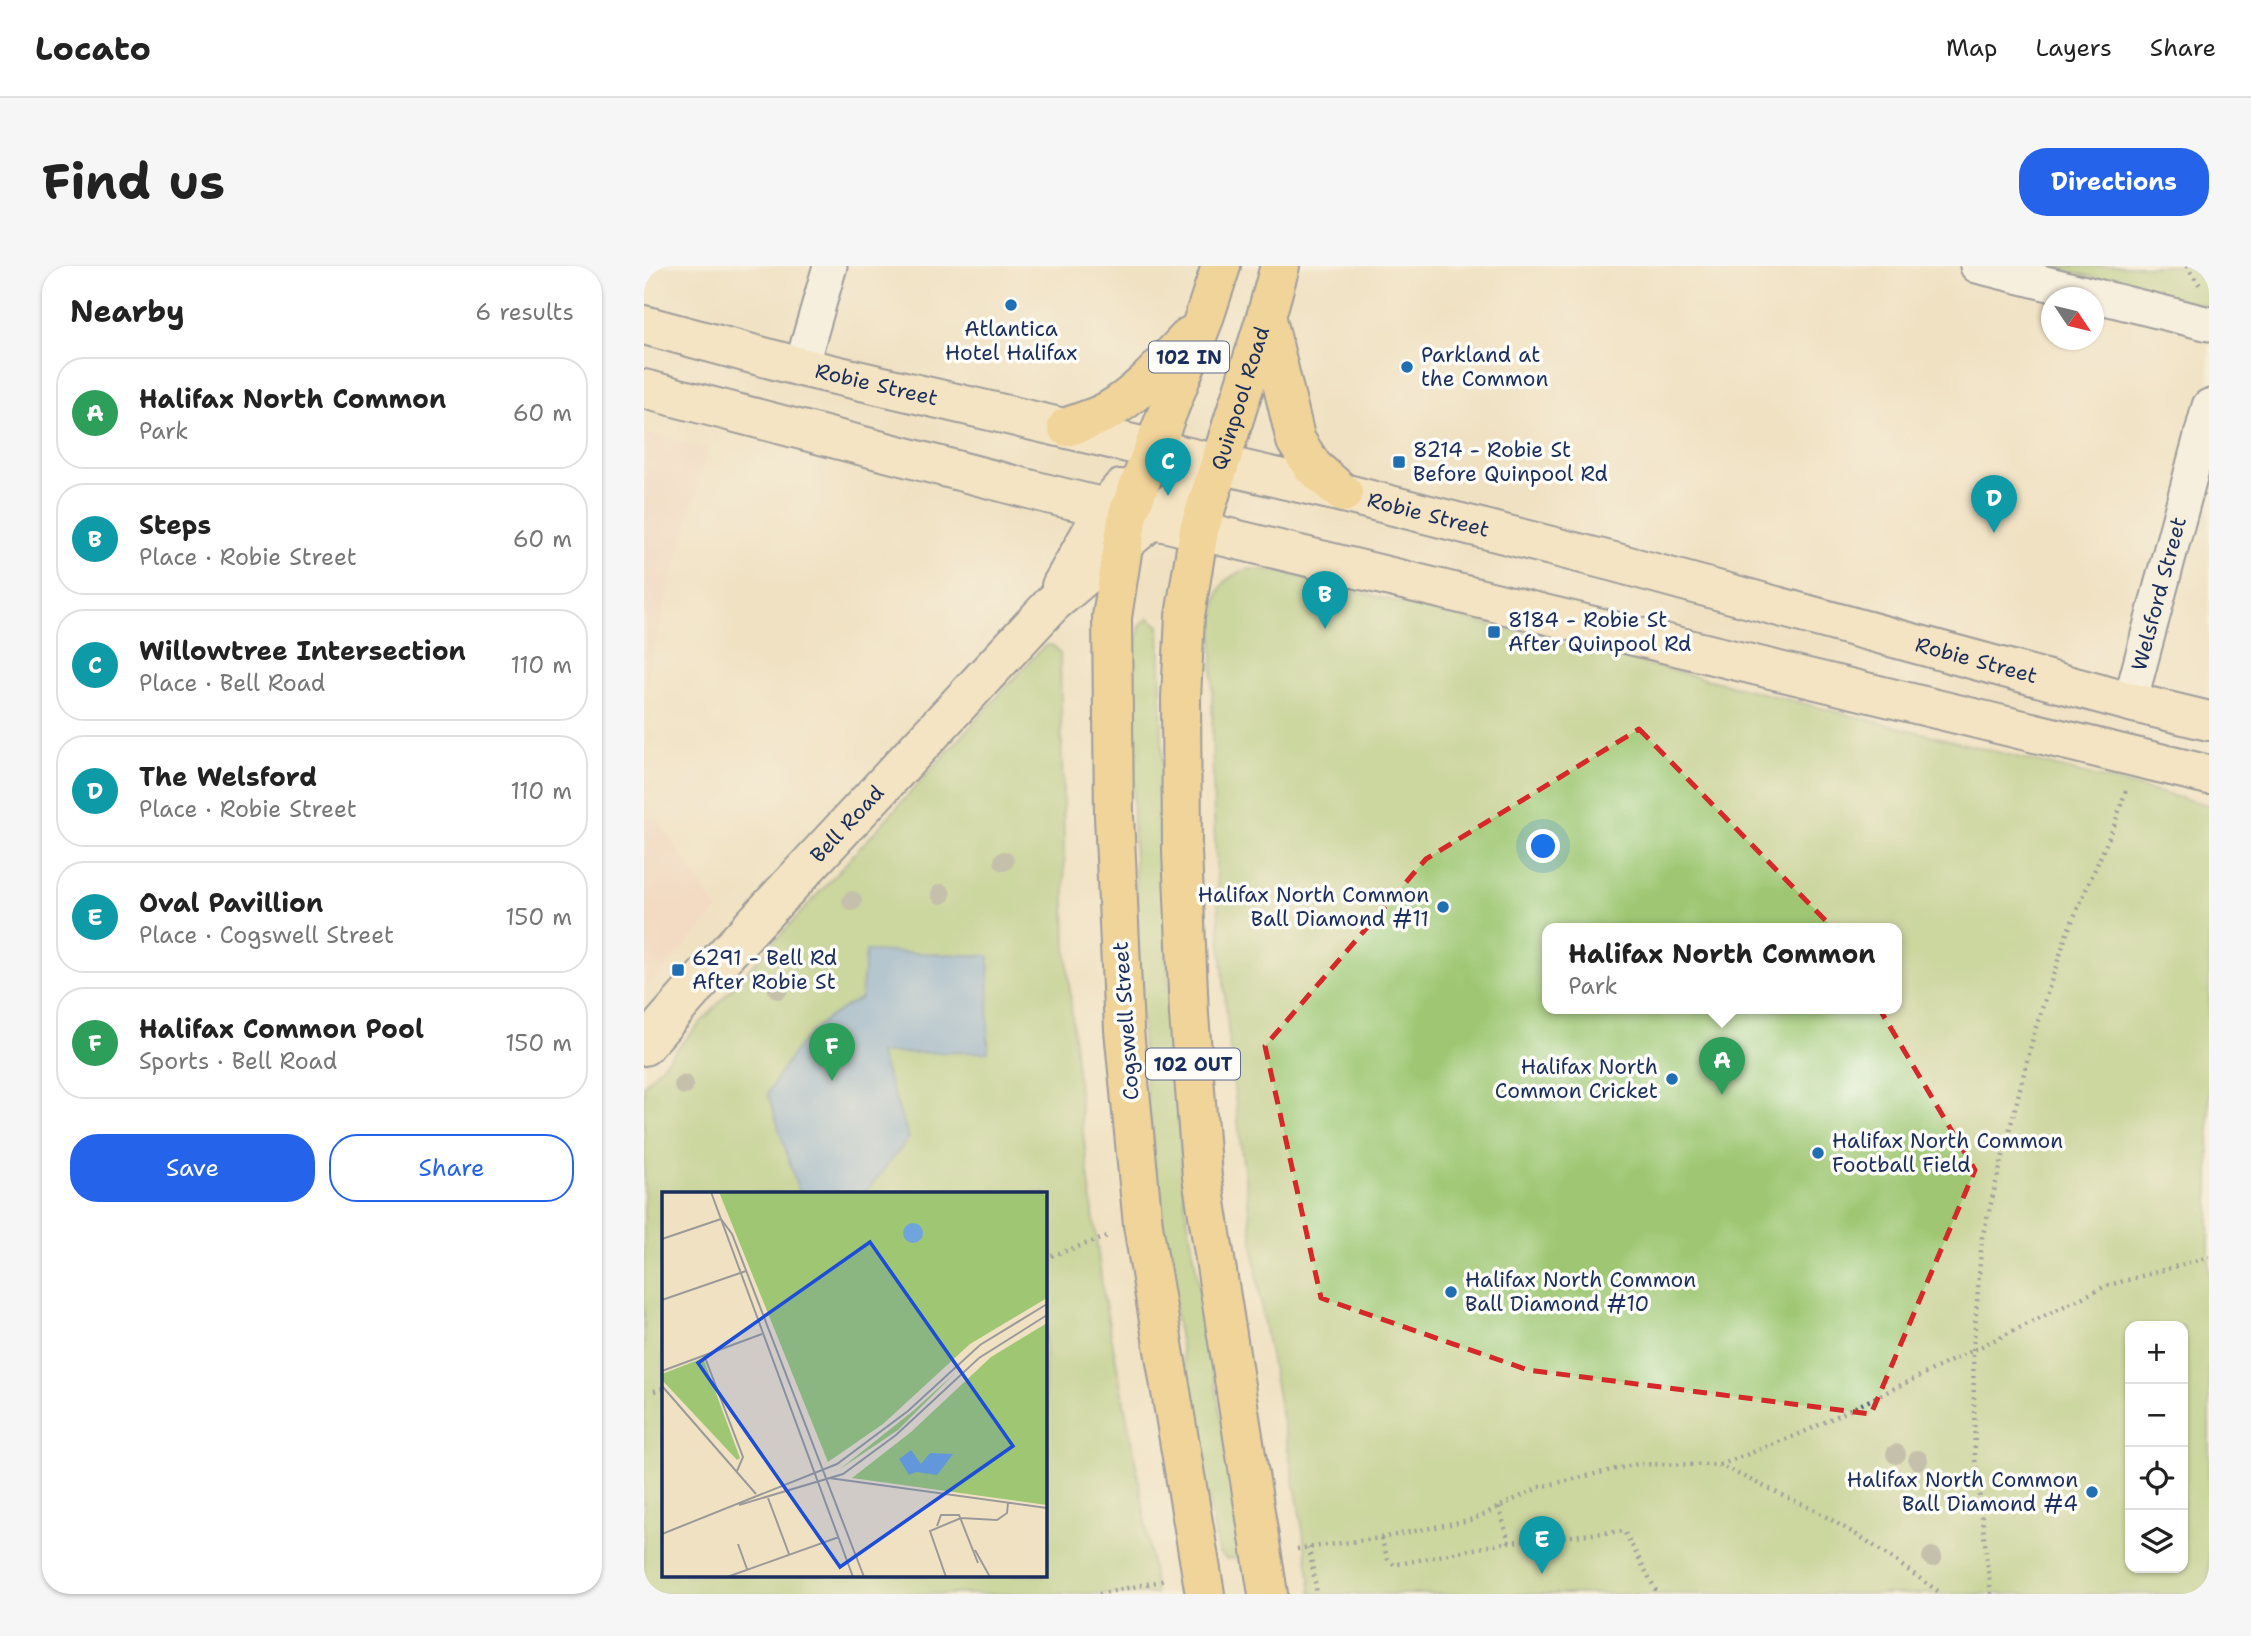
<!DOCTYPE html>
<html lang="en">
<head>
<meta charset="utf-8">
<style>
	body { margin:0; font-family:"Shantell Sans",sans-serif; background:#f6f6f6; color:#222 }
	.controls { position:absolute; right:21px; bottom:21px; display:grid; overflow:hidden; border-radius:14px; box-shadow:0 2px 5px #0004 }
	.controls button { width:63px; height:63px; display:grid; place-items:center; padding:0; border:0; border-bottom:2px solid #e0e0e0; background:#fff; color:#222; font:35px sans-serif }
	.compass { position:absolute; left:1397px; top:21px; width:63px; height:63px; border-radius:50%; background:#fff; box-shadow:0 2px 5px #0004; rotate:125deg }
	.you { position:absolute; left:900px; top:581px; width:24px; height:24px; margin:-18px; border:5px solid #fff; border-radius:50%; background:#1a73e8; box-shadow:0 0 0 10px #1a73e833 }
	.badge { display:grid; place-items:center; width:46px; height:46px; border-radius:50%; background:#2563eb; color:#fff; font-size:23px; font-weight:700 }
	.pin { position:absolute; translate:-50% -58px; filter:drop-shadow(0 2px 4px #0008) }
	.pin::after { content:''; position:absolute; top:37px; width:24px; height:21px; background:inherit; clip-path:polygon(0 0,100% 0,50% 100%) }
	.popup { position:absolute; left:898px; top:657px; width:360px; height:91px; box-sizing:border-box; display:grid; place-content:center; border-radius:14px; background:#fff; filter:drop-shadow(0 2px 5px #0005); font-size:23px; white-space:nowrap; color:#767676 }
	.popup b { font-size:26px; color:#222 }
	.popup::after { content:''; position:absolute; left:50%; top:100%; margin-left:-14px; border:14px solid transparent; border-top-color:#fff }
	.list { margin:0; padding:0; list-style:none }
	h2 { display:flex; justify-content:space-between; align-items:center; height:91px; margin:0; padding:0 28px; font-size:30px }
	h2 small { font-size:23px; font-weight:400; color:#767676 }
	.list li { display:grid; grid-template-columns:46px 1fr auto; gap:21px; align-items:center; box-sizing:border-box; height:112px; margin:0 14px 14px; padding:0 14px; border:2px solid #e0e0e0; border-radius:28px }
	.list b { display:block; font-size:26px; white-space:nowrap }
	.list p { margin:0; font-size:23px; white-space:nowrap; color:#767676 }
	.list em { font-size:23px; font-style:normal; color:#767676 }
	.actions { display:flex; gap:14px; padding:21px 28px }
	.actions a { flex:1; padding:16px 0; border:2px solid #2563eb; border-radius:28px; text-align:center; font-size:24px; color:#2563eb }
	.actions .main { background:#2563eb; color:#fff }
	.icon { flex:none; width:38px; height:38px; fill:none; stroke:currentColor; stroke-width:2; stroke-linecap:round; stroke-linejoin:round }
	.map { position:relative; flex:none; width:1565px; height:1328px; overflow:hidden; border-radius:28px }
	header { display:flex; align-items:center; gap:42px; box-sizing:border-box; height:98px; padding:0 35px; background:#fff; border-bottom:2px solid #e0e0e0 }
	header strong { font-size:33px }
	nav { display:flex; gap:38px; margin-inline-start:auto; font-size:24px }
	.intro { display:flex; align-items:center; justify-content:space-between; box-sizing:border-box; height:168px; padding:0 42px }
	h1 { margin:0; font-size:49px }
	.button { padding:18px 32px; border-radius:28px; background:#2563eb; color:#fff; font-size:24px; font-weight:700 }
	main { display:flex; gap:42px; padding:0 42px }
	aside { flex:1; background:#fff; border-radius:28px; box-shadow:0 2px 5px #0004 }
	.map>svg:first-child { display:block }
	.built { fill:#f5d2c3 }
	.green { fill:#9fc773; stroke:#5d7b68; stroke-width:2; fill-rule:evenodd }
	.water { fill:#6fa5dc; stroke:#456a9d; stroke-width:2 }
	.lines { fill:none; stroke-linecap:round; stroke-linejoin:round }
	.street-casing { stroke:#3b4a6d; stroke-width:37 }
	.secondary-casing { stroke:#3b4a6d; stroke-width:42 }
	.primary-casing { stroke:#3b4a6d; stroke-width:42 }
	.path { stroke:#3b4a6d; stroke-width:4.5; stroke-dasharray:2 5; stroke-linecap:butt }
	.street { stroke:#fff; stroke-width:33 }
	.secondary { stroke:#f9e7c3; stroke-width:38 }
	.primary { stroke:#f1c369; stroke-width:38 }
	.tree { fill:#91988f }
	.marked { fill:none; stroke:#d62828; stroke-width:5; stroke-dasharray:14 9; stroke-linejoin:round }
	.poi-dot { fill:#1f6fb2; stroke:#fdfcf7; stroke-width:2.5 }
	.labels { text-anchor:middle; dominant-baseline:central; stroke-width:7; stroke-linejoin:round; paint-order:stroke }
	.shield { fill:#fdfcf7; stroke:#5f6c8c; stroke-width:2 }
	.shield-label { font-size:19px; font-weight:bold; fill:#1b2f5e }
	.poi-label { font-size:21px; fill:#1b2f5e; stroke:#fdfcf7; text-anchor:start }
	.street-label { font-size:21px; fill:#1b2f5e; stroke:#fdfcf7 }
	.inset-road { fill:none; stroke:#9b9a9b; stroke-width:2 }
	.view { fill:#1d4ed8; fill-opacity:0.15; stroke:#1d4ed8; stroke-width:3.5 }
	.inset-edge { fill:none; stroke:#1b2f5e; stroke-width:3.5 }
</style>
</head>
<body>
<header>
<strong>Locato</strong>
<nav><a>Map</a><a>Layers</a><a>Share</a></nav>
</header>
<div class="intro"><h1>Find us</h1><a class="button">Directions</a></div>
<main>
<aside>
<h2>Nearby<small>6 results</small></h2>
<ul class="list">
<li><span class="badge" style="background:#2e9e5b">A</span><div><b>Halifax North Common</b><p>Park</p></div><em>60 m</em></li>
<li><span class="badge" style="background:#0f9aa8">B</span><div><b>Steps</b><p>Place · Robie Street</p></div><em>60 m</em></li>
<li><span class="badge" style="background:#0f9aa8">C</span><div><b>Willowtree Intersection</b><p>Place · Bell Road</p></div><em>110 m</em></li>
<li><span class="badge" style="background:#0f9aa8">D</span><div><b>The Welsford</b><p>Place · Robie Street</p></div><em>110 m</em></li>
<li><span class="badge" style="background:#0f9aa8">E</span><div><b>Oval Pavillion</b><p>Place · Cogswell Street</p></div><em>150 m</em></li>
<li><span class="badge" style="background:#2e9e5b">F</span><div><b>Halifax Common Pool</b><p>Sports · Bell Road</p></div><em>150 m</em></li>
</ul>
<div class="actions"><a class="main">Save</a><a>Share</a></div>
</aside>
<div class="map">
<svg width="1565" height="1328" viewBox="0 0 1565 1328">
	<rect width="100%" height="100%" fill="#fdfcf7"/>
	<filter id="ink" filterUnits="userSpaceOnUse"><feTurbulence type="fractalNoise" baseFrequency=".0143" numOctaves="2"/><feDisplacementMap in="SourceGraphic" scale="14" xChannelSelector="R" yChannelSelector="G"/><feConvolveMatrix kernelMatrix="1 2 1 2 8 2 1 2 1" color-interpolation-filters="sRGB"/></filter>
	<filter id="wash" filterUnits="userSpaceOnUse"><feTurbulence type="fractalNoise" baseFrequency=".00686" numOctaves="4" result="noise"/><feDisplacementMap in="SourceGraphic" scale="28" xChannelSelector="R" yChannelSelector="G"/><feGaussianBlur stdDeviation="1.57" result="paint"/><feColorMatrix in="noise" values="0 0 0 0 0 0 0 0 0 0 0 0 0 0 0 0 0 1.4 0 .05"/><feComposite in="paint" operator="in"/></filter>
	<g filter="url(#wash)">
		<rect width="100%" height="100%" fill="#f0e1c3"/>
		<g class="built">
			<polygon points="0,167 63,183 0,418"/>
			<polygon points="0,550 14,554 74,644 0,725"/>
		</g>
		<g class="green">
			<polygon points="1406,0 1565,0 1565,41"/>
			<path d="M604,303L626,304L1565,539V1328H668C657,1239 637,1151 621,1063C613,1018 609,972 603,927C577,735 563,541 570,348C575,321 577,312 604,303ZM903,663H1253V743H903ZM1539,1060V1302H1486V1060Z"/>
			<polygon points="505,352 515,360 525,734 541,937 599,1282 592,1292 582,1293 574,1286 522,997 499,793 489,554 490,381 497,358"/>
			<path d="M404,379L410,380L416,387L422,682L437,850L459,1027L496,1220L512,1328H0V819L399,381ZM19,927H401V1309H19Z"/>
		</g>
		<path class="water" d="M222,685L345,690L344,786L235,787L265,872L221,927H155L124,827C152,779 167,758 217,732Z"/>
	</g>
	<g filter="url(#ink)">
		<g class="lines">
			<g class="street-casing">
				<g id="street">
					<polyline points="1333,0 1565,58"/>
					<polyline points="157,101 186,0"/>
					<path id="s1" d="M1486,436L1565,140"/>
				</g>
			</g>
			<g class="secondary-casing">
				<g id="secondary">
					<path id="s2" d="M0,59L157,101L699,227L970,296L1486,436L1565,455"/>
					<polyline points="0,123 404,228 1565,509"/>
					<polyline points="417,320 461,242 477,223"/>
					<path id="s3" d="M0,780L55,717L408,338L575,197"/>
				</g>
			</g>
			<g class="primary-casing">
				<g id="primary">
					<polyline points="623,53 652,175 669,201 699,227"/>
					<path d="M423,161C436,156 452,152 464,145C497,126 520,97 546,70"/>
					<polyline points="561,1328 499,959 480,764 470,550 468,351 484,248 559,55 577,0"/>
					<path id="s4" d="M624,1328L558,911L545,749L538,585L537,432L541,350L555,264L622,51L636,0"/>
				</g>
			</g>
			<g class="path">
				<polyline points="1542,0 1558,22"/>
				<polyline points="401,992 465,970"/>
				<polyline points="10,1125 19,1122"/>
				<polyline points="1076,1199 1158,1167 1462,1020 1565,991"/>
				<polyline points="855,1241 865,1276"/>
				<polyline points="737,1272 744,1293 750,1299 865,1276 980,1265 1014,1328"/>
				<polyline points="665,1281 673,1328"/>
				<polyline points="653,1283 737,1272 830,1253 896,1221 993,1198 1075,1199 1174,1246 1223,1275 1298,1328"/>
				<polyline points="455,1328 522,1314"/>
				<polyline points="1347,1328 1331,1192 1329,1086 1338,972 1391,764 1423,667 1470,560 1482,524"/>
			</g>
			<use href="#street" class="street"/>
			<use href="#secondary" class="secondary"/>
			<use href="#primary" class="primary"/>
		</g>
		<g class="tree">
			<circle cx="360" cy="595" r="10"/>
			<circle cx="297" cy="628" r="10"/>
			<circle cx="208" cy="635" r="10"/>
			<circle cx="134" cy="723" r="10"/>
			<circle cx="40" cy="819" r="10"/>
			<circle cx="1252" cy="1188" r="10"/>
			<circle cx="1274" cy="1194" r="10"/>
			<circle cx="1288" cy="1291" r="10"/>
		</g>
	</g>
	<path d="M0 0H1565V1328H0ZM995,463L1185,658L1331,904L1227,1148L884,1104L677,1032L621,780L782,593Z" fill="#f0e1c3" fill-opacity=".55" fill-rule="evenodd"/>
	<path class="marked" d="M995,463L1185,658L1331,904L1227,1148L884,1104L677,1032L621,780L782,593Z"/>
	<g class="poi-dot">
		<circle cx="367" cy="39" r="7"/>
		<circle cx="763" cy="101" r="7"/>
		<rect x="748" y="189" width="14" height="14" rx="3.5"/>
		<rect x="843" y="359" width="14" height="14" rx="3.5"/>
		<circle cx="799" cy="641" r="7"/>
		<rect x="27" y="697" width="14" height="14" rx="3.5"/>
		<circle cx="1028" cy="813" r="7"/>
		<circle cx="1174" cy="887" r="7"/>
		<circle cx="807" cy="1026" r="7"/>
		<circle cx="1448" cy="1226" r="7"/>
	</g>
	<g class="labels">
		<g class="shield">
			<rect x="505" y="75.5" width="80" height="31" rx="5"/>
			<rect x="502" y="782.5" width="94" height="31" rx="5"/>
		</g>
		<g class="shield-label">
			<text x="545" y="91">102 IN</text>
			<text x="549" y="798">102 OUT</text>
		</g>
		<g class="poi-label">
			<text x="367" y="63" text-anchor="middle">Atlantica<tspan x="367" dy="24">Hotel Halifax</tspan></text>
			<text x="777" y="89">Parkland at<tspan x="777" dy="24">the Common</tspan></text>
			<text x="769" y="184">8214 - Robie St<tspan x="769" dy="24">Before Quinpool Rd</tspan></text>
			<text x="864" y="354">8184 - Robie St<tspan x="864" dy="24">After Quinpool Rd</tspan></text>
			<text x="785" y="629" text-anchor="end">Halifax North Common<tspan x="785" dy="24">Ball Diamond #11</tspan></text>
			<text x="48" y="692">6291 - Bell Rd<tspan x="48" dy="24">After Robie St</tspan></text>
			<text x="1014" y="801" text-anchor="end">Halifax North<tspan x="1014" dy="24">Common Cricket</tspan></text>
			<text x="1188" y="875">Halifax North Common<tspan x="1188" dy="24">Football Field</tspan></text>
			<text x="821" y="1014">Halifax North Common<tspan x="821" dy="24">Ball Diamond #10</tspan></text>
			<text x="1434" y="1214" text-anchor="end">Halifax North Common<tspan x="1434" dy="24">Ball Diamond #4</tspan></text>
		</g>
		<g class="street-label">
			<text stroke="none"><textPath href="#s2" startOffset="240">Robie Street</textPath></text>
			<text stroke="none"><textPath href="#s4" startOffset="1209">Quinpool Road</textPath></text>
			<text stroke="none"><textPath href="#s2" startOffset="807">Robie Street</textPath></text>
			<text stroke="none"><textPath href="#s1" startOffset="112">Welsford Street</textPath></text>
			<text stroke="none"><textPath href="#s2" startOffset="1374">Robie Street</textPath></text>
			<text stroke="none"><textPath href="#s3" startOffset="301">Bell Road</textPath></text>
			<text transform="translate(482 755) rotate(-94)">Cogswell Street</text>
		</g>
	</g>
	<g transform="translate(18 926)">
		<rect width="385" height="385" fill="#f0e1c3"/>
		<path d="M57,0H380L385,5V106L308,152L221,232L166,270ZM385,131V313L190,286L249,240L329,165ZM41,166L78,266L75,268L0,188V182ZM293,181L236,238L178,277L251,219Z" fill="#9fc773"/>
		<path d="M241 41a10 10 0 1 1 20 0a10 10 0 1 1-20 0ZM249,258L259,272L268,261L291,262L275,283L254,280L247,283L237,267Z" fill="#6fa5dc"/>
		<path class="inset-road" d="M49,0L191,385M59,27L70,42L202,385M0,47L59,27M0,108L84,79M42,163L81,265L75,279M0,179L100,142M0,194L94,302M167,286L385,316M106,306L127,362M77,313L181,282L234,243L317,166L385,123M275,334L279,323H297L316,371M0,342L175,272L246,219L318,153L385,112M76,352L85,377M313,358L328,385M65,385L177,345M284,385L268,339L299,326L335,328L345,321L346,311"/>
		<path class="view" d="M208,50L351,254L178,375L36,171Z"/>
		<rect width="385" height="385" class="inset-edge"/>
	</g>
</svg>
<div class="controls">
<button>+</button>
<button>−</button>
<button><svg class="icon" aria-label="locate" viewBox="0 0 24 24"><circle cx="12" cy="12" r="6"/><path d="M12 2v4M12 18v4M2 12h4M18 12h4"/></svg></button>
<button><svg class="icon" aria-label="layers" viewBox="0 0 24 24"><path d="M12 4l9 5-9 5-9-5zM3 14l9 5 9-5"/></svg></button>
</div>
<svg class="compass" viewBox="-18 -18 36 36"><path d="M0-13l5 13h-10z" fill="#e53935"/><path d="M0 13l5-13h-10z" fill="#767676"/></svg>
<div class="you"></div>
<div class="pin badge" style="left:1078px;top:829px;background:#2e9e5b">A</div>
<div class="popup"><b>Halifax North Common</b>Park</div>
<div class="pin badge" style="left:681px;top:363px;background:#0f9aa8">B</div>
<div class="pin badge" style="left:524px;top:230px;background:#0f9aa8">C</div>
<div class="pin badge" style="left:1350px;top:267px;background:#0f9aa8">D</div>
<div class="pin badge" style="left:898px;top:1308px;background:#0f9aa8">E</div>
<div class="pin badge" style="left:188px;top:815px;background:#2e9e5b">F</div>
</div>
</main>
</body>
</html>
